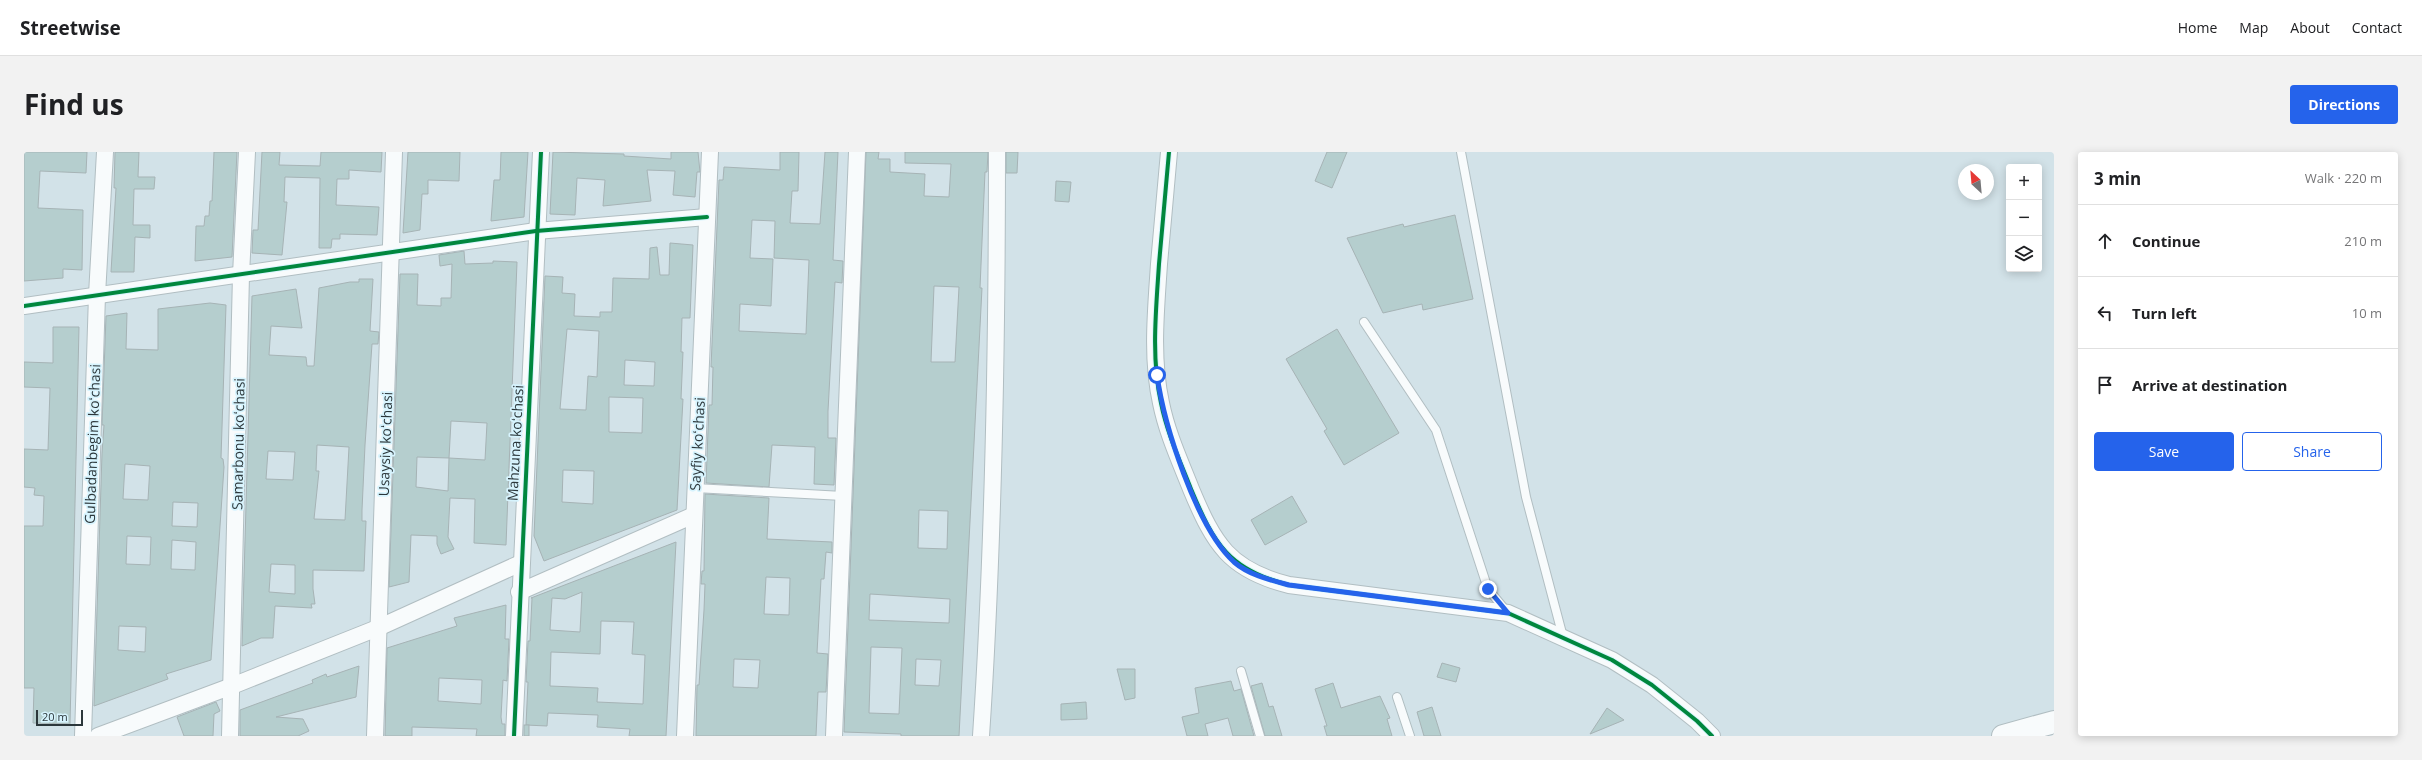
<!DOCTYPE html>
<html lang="en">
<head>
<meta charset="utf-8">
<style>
	body { margin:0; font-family:"Open Sans",sans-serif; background:#f2f2f2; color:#202124 }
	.controls { position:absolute; right:12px; top:12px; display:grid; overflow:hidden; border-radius:4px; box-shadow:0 2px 10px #0003 }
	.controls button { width:36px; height:36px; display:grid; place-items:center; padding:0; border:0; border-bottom:1px solid #e0e0e0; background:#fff; color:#202124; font:20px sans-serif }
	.compass { position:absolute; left:1934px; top:12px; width:36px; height:36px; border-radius:50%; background:#fff; box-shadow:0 2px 10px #0003; rotate:334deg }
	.scale { position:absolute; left:12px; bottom:10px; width:47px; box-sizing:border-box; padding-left:4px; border:2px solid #2c373b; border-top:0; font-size:11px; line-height:14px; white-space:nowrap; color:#2c373b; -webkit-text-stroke:3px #d7f4fe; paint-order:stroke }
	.stop { position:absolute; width:12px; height:12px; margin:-9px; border:3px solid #2563eb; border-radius:50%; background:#fff }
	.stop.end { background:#2563eb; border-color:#fff; box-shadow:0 1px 4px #0008 }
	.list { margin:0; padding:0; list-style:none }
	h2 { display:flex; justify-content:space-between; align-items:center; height:52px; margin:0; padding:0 16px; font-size:17px }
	h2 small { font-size:13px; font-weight:400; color:#757577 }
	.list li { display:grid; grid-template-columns:26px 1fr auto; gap:12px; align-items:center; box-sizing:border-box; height:72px; padding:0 16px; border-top:1px solid #e0e0e0 }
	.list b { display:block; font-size:15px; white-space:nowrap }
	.list em { font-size:13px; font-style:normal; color:#757577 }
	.actions { display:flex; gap:8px; padding:12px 16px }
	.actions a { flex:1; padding:9px 0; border:1px solid #2563eb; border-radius:4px; text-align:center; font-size:14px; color:#2563eb }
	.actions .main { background:#2563eb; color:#fff }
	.icon { flex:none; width:22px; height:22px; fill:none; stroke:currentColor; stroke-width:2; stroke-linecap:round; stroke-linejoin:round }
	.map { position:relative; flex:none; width:2030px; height:584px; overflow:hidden; border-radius:4px }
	header { display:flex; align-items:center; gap:24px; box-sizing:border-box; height:56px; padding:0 20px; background:#fff; border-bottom:1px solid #e0e0e0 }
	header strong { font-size:19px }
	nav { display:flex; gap:22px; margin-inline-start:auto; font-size:14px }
	.intro { display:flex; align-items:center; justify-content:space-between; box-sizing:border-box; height:96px; padding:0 24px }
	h1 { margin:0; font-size:28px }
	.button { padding:10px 18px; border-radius:4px; background:#2563eb; color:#fff; font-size:14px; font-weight:700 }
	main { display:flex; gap:24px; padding:0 24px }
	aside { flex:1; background:#fff; border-radius:4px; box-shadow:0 2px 10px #0003 }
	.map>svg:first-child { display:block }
	.building { fill:#b5cece; stroke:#a6b3b5; fill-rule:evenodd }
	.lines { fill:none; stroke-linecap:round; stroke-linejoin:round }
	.service-casing { stroke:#b1bec2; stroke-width:10 }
	.minor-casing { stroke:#b1bec2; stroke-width:18 }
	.secondary-casing { stroke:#b1bec2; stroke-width:24 }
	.service { stroke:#f8fbfc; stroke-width:8 }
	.minor { stroke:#f8fbfc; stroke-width:16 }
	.secondary { stroke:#f8fbfc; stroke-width:22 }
	.cycleway-casing { stroke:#d7f4fe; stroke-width:6 }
	.cycleway { stroke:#00873e; stroke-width:4 }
	.route { stroke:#2563eb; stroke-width:5 }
	.labels { text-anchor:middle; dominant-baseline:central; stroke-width:3.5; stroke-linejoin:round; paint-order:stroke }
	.street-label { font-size:14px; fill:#2c373b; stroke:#d7f4fe }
</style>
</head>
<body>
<header>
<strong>Streetwise</strong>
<nav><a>Home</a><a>Map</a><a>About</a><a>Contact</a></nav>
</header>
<div class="intro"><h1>Find us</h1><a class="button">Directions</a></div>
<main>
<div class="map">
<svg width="2030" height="584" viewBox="0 0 2030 584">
	<rect width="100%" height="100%" fill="#d2e2e8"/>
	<g class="building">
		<polygon points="0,0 63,0 62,21 16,19 14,56 59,58 58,118 39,117 39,126 0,129"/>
		<polygon points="91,0 115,0 114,25 131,25 130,37 110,37 109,73 126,73 126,86 111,85 110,120 87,120 92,36 90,36"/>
		<polygon points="190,0 213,0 208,105 171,109 172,74 180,74 181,64 185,64 186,49 188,49"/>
		<polygon points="238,0 256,0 255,13 296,14 297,0 358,0 357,20 325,18 325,27 313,27 312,53 355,55 353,83 316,82 316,87 308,87 307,96 295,96 296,26 261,25 260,50 263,50 258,103 228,101 229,78 234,78"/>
		<polygon points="384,0 436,0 435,29 404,28 404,42 398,42 396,78 379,81"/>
		<polygon points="477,0 504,0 500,65 467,69 470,28 476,28"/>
		<polygon points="529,0 600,2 600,4 647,7 647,0 674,0 676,20 673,20 671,45 649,43 651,19 623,18 627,49 579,54 581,28 553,26 551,63 526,62"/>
		<path d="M756,0H775L774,39H768L766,71L796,72L801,0H814L809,108L819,109L818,131L811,130L804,259V286H812L810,333L790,332L791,295L748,293L745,335L682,331L685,253H688L689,215H687L695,28H699L700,15L756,18ZM728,68L751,69L750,106L785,108L782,182L715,179L716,152L747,154L749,107L726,106Z"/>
		<path d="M842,0H855L854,7H866V20L901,22L900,44L925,45L927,12L881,11V0H964L963,20H961L956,136H958L935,584H877V582L820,580ZM910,134L935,135L931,210H907ZM895,358L924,359L923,397L894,396ZM846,442L926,447L925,471L845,468ZM847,495L878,496L875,562L845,561ZM892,507L917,508L915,534L891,533Z"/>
		<polygon points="982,0 994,0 993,21 982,21"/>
		<polygon points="1303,0 1323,0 1308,36 1291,29"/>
		<polygon points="1032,29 1047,30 1045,50 1031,49"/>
		<polygon points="1431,63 1449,147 1399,158 1398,152 1359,161 1323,86 1379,72 1380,75"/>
		<path d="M646,91L669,93L666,166H658L657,200H659L657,247H659L653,358L520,409L510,384L521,124L539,125L538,141L551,142L550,164L576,165V160H588L589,126L625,127L626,96L633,95L636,123H645ZM543,177L575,179L573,225L564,224L562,258L536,257ZM601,208L631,210L630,234L600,233ZM585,245L619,246L618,281L585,280ZM539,318L570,319L569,352L538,350Z"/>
		<path d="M440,99L441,112L469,111V109L493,110L482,393L450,391L451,347L426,346L424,385L430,397L417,402L413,392V384L387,383L385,430L365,435L376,122H394L393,153L417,154V146H427L428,112L416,114L415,103ZM427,269L463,271L461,308L425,306ZM393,305L425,306L424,339L392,335Z"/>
		<path d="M335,127H349L346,179L355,180L354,192H348L341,293L338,358V369H342L340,419L289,418V437L291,452H287L288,456L251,454L249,486H237L218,494L228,144L272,137L278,176L247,174L245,203L282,205L283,214H290L295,136L326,130H335ZM293,293L325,295L321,368L290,367L295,319H292ZM244,299L271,300L269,328L242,327ZM247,412L271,413V442L245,440Z"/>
		<path d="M186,151L202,153L197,306L199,307L200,315L187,508L142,522L144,527L70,554L78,301L80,273H78L82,164L103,161L102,197L134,198V157ZM101,312L126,314L124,348L99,347ZM149,350L174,351L173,375L148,374ZM103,384L127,385L126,413L102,412ZM148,388L172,390L171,418L147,417ZM95,474L122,475L121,500L94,498Z"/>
		<polygon points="29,175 55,175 46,572 9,571 10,536 0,536 0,374 19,374 20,344 10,343 11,336 0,335 0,297 24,298 26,236 0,235 0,210 29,211"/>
		<polygon points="1313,177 1375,281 1320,313 1300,279 1303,277 1262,207"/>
		<path d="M681,342L745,346L743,387L808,390V401L802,400L800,427H797L793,501L804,502L802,540H794L792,584H672L673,533H675L680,458L681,432H677L678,419H680ZM742,425L766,426L765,463L740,462ZM710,507L736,508L734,536L709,535Z"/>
		<polygon points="1268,344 1283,370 1241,393 1227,368"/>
		<path d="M652,390L642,584H605L606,577L573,575L574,563L524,561L523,574L502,573L504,530H502L504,489H506L508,446H507ZM558,440L556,480L526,478L528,446L541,447ZM577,469L610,470L608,502L621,503L619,552L573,550L574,536L526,534L527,500L576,502Z"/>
		<path d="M482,453L481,487H485L483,529L479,528L477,565L478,572H481V584H452L453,577L388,575V584H361L363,496L433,474L430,466ZM415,526L458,528L457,552L414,549Z"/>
		<polygon points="1418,511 1436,516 1432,530 1413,525"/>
		<polygon points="335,514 332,545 252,565 279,567 285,579 274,584 216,584 216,558 289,531 288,528 302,522 303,525"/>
		<polygon points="1093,517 1111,517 1111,546 1101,548"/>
		<polygon points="1207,529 1210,539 1217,537 1230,584 1209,584 1204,566 1181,572 1184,584 1163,584 1158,565 1175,561 1171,536"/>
		<polygon points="1238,531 1245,555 1249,554 1258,584 1241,584 1227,534"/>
		<polygon points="1309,531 1317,556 1356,544 1366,566 1363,567 1368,584 1303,584 1300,574 1303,574 1291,537"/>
		<polygon points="192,550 196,559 190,562 189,584 160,584 153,565"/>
		<polygon points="1062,550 1063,567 1037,568 1037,552"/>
		<polygon points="1408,555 1417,584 1400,584 1393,560"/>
		<polygon points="1583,556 1600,568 1566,582"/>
		<rect x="500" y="573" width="5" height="11"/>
	</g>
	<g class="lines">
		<g class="service-casing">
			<g id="service">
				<polyline points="1437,0 1502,345 1539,485"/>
				<polyline points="1340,170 1412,278 1464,437 1483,460"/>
				<polyline points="671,336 819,344"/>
				<polyline points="1217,519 1236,584"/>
				<polyline points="1373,545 1386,584"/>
			</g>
		</g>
		<g class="minor-casing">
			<g id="minor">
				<path d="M1145,0C1142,37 1138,75 1135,112C1132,158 1127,206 1137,251C1143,281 1156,309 1167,337C1190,392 1205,418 1265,433L1484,461L1588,508L1628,533L1673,569L1688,584"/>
				<polyline points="0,154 512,79 683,65"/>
				<polyline points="495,440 670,363"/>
				<polyline points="59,584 73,143 81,0"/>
				<polyline points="74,584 208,534 356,475 497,411"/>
				<polyline points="206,584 217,123 223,0"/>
				<polyline points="351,584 370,0"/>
				<polyline points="490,584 517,0"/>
				<polyline points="661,584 686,0"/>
				<polyline points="810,584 833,0"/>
				<path d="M957,584C970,390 973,195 973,0"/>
			</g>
		</g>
		<g class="secondary-casing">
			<polyline id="secondary" points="1979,584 2030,570"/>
		</g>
		<use href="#service" class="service"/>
		<use href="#minor" class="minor"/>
		<use href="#secondary" class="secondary"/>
		<g class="cycleway-casing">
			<g id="cycleway">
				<path d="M1145,0C1142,37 1138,75 1135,112C1132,158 1127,206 1137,251C1143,281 1156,309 1167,337C1190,392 1205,418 1265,433L1484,461L1588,508L1628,533L1673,569L1688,584"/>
				<polyline points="0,154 512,79 683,65"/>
				<polyline points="490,584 517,0"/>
			</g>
		</g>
		<use href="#cycleway" class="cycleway"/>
	</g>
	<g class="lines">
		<path class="route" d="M1133,223C1140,273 1172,375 1210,410C1225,423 1246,428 1265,433L1484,461L1464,437"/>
	</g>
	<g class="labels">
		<g class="street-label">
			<text transform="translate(491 291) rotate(-87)">Mahzuna koʻchasi</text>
			<text transform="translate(68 292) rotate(-88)">Gulbadanbegim koʻchasi</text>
			<text transform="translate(214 292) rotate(-89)">Samarbonu koʻchasi</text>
			<text transform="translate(361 292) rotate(-88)">Usaysiy koʻchasi</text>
			<text transform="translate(673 292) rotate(-87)">Sayfiy koʻchasi</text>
		</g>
	</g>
</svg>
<div class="controls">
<button>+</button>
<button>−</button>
<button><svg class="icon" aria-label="layers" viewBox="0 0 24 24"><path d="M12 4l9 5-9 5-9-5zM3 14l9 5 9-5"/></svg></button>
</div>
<svg class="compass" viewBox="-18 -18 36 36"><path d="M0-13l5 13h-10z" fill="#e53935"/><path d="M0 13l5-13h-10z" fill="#757577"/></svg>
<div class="scale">20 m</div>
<div class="stop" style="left:1133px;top:223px"></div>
<div class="stop end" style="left:1464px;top:437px"></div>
</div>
<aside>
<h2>3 min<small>Walk · 220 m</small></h2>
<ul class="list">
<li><svg class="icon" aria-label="ahead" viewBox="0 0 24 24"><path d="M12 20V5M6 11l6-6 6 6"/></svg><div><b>Continue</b></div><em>210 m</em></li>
<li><svg class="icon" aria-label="left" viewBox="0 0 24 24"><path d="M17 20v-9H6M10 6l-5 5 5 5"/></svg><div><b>Turn left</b></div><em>10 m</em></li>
<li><svg class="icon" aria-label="arrive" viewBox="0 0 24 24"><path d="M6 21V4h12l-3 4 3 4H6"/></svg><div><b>Arrive at destination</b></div></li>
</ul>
<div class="actions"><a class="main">Save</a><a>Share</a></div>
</aside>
</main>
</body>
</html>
